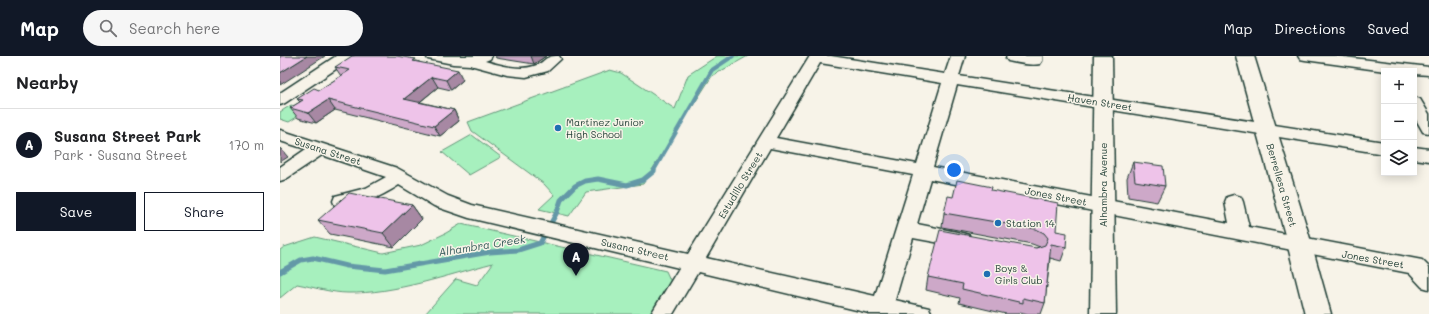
<!DOCTYPE html>
<html lang="en">
<head>
<meta charset="utf-8">
<style>
	body { margin:0; font-family:Mali,sans-serif; background:#f6f6f6; color:#202124 }
	.controls { position:absolute; right:12px; top:12px; display:grid; overflow:hidden; border-radius:0px; box-shadow:0 2px 10px #0003 }
	.controls button { width:36px; height:36px; display:grid; place-items:center; padding:0; border:0; border-bottom:1px solid #e0e0e0; background:#fff; color:#202124; font:20px sans-serif }
	.you { position:absolute; left:674px; top:114px; width:14px; height:14px; margin:-10px; border:3px solid #fff; border-radius:50%; background:#1a73e8; box-shadow:0 0 0 6px #1a73e833 }
	.badge { display:grid; place-items:center; width:26px; height:26px; border-radius:50%; background:#111827; color:#fff; font-size:13px; font-weight:700 }
	.pin { position:absolute; translate:-50% -33px; filter:drop-shadow(0 1px 2px #0008) }
	.pin::after { content:''; position:absolute; top:21px; width:14px; height:12px; background:inherit; clip-path:polygon(0 0,100% 0,50% 100%) }
	.list { margin:0; padding:0; list-style:none }
	h2 { display:flex; justify-content:space-between; align-items:center; height:52px; margin:0; padding:0 16px; font-size:17px }
	h2 small { font-size:13px; font-weight:400; color:#757577 }
	.list li { display:grid; grid-template-columns:26px 1fr auto; gap:12px; align-items:center; box-sizing:border-box; height:72px; padding:0 16px; border-top:1px solid #e0e0e0 }
	.list b { display:block; font-size:15px; white-space:nowrap }
	.list p { margin:0; font-size:13px; white-space:nowrap; color:#757577 }
	.list em { font-size:13px; font-style:normal; color:#757577 }
	.actions { display:flex; gap:8px; padding:12px 16px }
	.actions a { flex:1; padding:9px 0; border:1px solid #111827; border-radius:0px; text-align:center; font-size:14px; color:#111827 }
	.actions .main { background:#111827; color:#fff }
	.icon { flex:none; width:22px; height:22px; fill:none; stroke:currentColor; stroke-width:2; stroke-linecap:round; stroke-linejoin:round }
	.map { position:relative; flex:none; width:1149px; height:258px; overflow:hidden }
	header { display:flex; align-items:center; gap:24px; box-sizing:border-box; height:56px; padding:0 20px; background:#111827; color:#fff }
	header strong { font-size:19px }
	nav { display:flex; gap:22px; margin-inline-start:auto; font-size:14px }
	.search { width:280px; height:36px; background:#f6f6f6; display:flex; align-items:center; gap:10px; box-sizing:border-box; padding:0 14px; border-radius:22px; color:#757577; font-size:15px }
	main { display:flex }
	aside { flex:1; background:#fff }
	.map>svg:first-child { display:block }
	.green { fill:#a7f0be; stroke:#639679 }
	.lines { fill:none; stroke-linecap:round; stroke-linejoin:round }
	.stream-far1 { stroke:#6498a7; stroke-width:4 }
	.stream { stroke:#6498a7; stroke-width:5 }
	.minor-casing { stroke:#1f3d34; stroke-width:3 }
	.major-casing { stroke:#1f3d34; stroke-width:3 }
	.minor { fill:#f7f3e8; fill-rule:evenodd }
	.major { fill:#f7f3e8; fill-rule:evenodd }
	.wall { fill:#cda8c8; stroke:#1f3d34 }
	.shaded-wall { fill:#a788a3; stroke:#1f3d34 }
	.building { fill:#eec3e9; stroke:#1f3d34 }
	.poi-dot { fill:#1f6fb2; stroke:#f7f3e8; stroke-width:1.5 }
	.labels { text-anchor:middle; dominant-baseline:central; stroke-width:3; stroke-linejoin:round; paint-order:stroke }
	.street-label { font-size:10px; fill:#1f3d34; stroke:#f7f3e8 }
	.poi-label { font-size:10px; fill:#1f3d34; stroke:#f7f3e8; text-anchor:start }
	.water-label { font-size:11px; font-style:italic; fill:#365b5a; stroke:#f7f3e8 }
</style>
</head>
<body>
<header>
<strong>Map</strong>
<div class="search"><svg class="icon" aria-label="search" viewBox="0 0 24 24"><circle cx="10" cy="10" r="6"/><path d="M15 15l6 6"/></svg>Search here</div>
<nav><a>Map</a><a>Directions</a><a>Saved</a></nav>
</header>
<main>
<aside>
<h2>Nearby<small></small></h2>
<ul class="list">
<li><span class="badge">A</span><div><b>Susana Street Park</b><p>Park · Susana Street</p></div><em>170 m</em></li>
</ul>
<div class="actions"><a class="main">Save</a><a>Share</a></div>
</aside>
<div class="map">
<svg width="1149" height="258" viewBox="0 0 1149 258">
	<rect width="100%" height="100%" fill="#f7f3e8"/>
	<filter id="ink" filterUnits="userSpaceOnUse"><feTurbulence type="fractalNoise" baseFrequency=".025" numOctaves="2"/><feDisplacementMap in="SourceGraphic" scale="8" xChannelSelector="R" yChannelSelector="G"/><feConvolveMatrix kernelMatrix="1 2 1 2 8 2 1 2 1" color-interpolation-filters="sRGB"/></filter>
	<g filter="url(#ink)">
		<g class="green">
			<polygon points="437,0 468,0 432,20 363,128 306,136 289,160 259,153 274,139 264,128 192,75 188,66 330,14 341,17 395,53 408,19"/>
			<polygon points="11,49 28,54 9,66 0,63 0,56"/>
			<polygon points="192,79 221,101 189,119 162,96"/>
			<path d="M181,168L386,215L391,226L371,258H145L176,223L197,229L213,207C168,219 114,238 68,237C52,237 33,231 17,228L0,242V194L4,191L35,181L103,197L141,189L166,177Z"/>
		</g>
		<g class="lines">
			<polyline class="stream-far1" points="373,116 432,14 453,0"/>
			<polyline class="stream" points="0,216 21,204 33,202 67,210 105,214 210,196 238,194 260,187 277,156 281,144 295,130 305,125 318,123 347,129 363,124 374,115"/>
			<g class="minor-casing">
				<g id="minor">
					<polygon points="56,0 73,0 71,3 5,47 0,49 0,37"/>
					<path d="M146,0H212L210,3L205,5C219,9 240,15 254,10C267,6 262,0 279,0L281,3L268,15L246,21L227,19L190,9L173,8L148,3Z"/>
					<path d="M530,0H551L665,18L671,0H685L679,20L1104,86V98L677,29L653,111L949,167L945,146L947,141L954,139L961,141L963,146L969,171L1142,204L1149,211V233L1142,231L1129,217L650,123L637,168L682,177L689,179L692,184L689,189L682,191L633,182L615,244L649,252L652,258H589V257L418,216L393,258H371L399,212L189,162L154,150L119,129C104,139 73,155 55,150L53,145L55,140L86,132L106,121L42,99L6,123L0,125V111L26,93L0,85V74L117,112L168,140L192,149L408,198ZM540,7L662,27L637,108L496,82ZM490,92L633,119L595,240L426,202Z"/>
					<path d="M727,0H762V5L760,8C750,10 738,7 728,5L726,2Z"/>
					<polygon points="1018,0 1055,0 1149,11 1149,19 1134,18 1134,15 1105,15 1025,4 1020,3"/>
					<polygon points="1134,41 1140,43 1149,58 1149,77 1143,76 1134,60"/>
					<polygon points="1134,91 1149,93 1149,105 1134,103"/>
				</g>
			</g>
			<g class="major-casing">
				<g id="major">
					<polygon points="814,0 832,0 836,258 810,258"/>
					<polygon points="956,0 974,0 1029,179 1051,258 1025,258 1005,179"/>
				</g>
			</g>
			<use href="#minor" class="minor"/>
			<use href="#major" class="major"/>
		</g>
		<g class="wall">
			<polygon points="215,0 266,0 254,8 216,2"/>
			<polygon points="137,5 183,24 171,34 158,31 140,46 174,54 179,65 160,80 55,54 36,67 18,62 10,52 20,46 17,43 39,34 61,20 55,11"/>
			<polygon points="853,106 885,130 877,146 848,141 847,122"/>
			<polygon points="711,134 776,175 786,191 781,205 770,202 765,247 761,258 748,258 740,256 739,258 726,258 679,247 680,242 646,234 648,221 756,192 760,191 752,188 662,171 664,157 673,141"/>
			<polygon points="132,149 142,163 114,191 50,178 38,164"/>
		</g>
		<g class="shaded-wall">
			<polygon points="27,0 45,0 0,29 0,17"/>
			<polygon points="251,0 266,0 254,8"/>
			<polygon points="178,14 183,24 171,34 166,24"/>
			<polygon points="152,21 158,31 131,53 124,43"/>
			<polygon points="48,44 55,54 36,67 28,57"/>
			<polygon points="174,54 179,65 160,80 154,70"/>
			<polygon points="0,92 8,101 0,106"/>
			<polygon points="132,149 142,163 114,191 103,177"/>
		</g>
		<g class="building">
			<polygon points="0,0 27,0 0,17"/>
			<polygon points="72,0 116,0 136,3 133,5 178,14 166,24 152,21 124,43 174,54 154,70 48,44 28,57 10,52 23,44 17,43 34,32 39,34 70,14 55,11"/>
			<polygon points="853,106 883,110 885,130 855,125"/>
			<polygon points="677,124 712,131 711,134 778,147 776,175 787,177 786,191 771,188 765,247 743,242 743,247 682,233 683,228 648,221 660,174 756,192 765,189 768,182 764,177 756,173 664,157 668,140 673,141"/>
			<polygon points="69,137 132,149 103,177 38,164"/>
		</g>
	</g>
	<g class="poi-dot">
		<circle cx="278" cy="72" r="4"/>
		<circle cx="718" cy="167" r="4"/>
		<circle cx="707" cy="218" r="4"/>
	</g>
	<g class="labels">
		<g class="street-label">
			<text transform="translate(820 46) rotate(9)">Haven Street</text>
			<text transform="translate(48 95) rotate(18)">Susana Street</text>
			<text transform="translate(460 129) rotate(-59)">Estudillo Street</text>
			<text transform="translate(823 129) rotate(-90)">Alhambra Avenue</text>
			<text transform="translate(1002 129) rotate(74)">Berrellesa Street</text>
			<text transform="translate(776 140) rotate(11)">Jones Street</text>
			<text transform="translate(355 193) rotate(13)">Susana Street</text>
			<text transform="translate(1093 203) rotate(10)">Jones Street</text>
		</g>
		<g class="poi-label">
			<text x="286" y="66">Martinez Junior<tspan x="286" dy="12">High School</tspan></text>
			<text x="726" y="167">Station 14</text>
			<text x="715" y="212">Boys &amp;<tspan x="715" dy="12">Girls Club</tspan></text>
		</g>
		<g class="water-label">
			<text transform="translate(202 189) rotate(-9)">Alhambra Creek</text>
		</g>
	</g>
</svg>
<div class="controls">
<button>+</button>
<button>−</button>
<button><svg class="icon" aria-label="layers" viewBox="0 0 24 24"><path d="M12 4l9 5-9 5-9-5zM3 14l9 5 9-5"/></svg></button>
</div>
<div class="you"></div>
<div class="pin badge" style="left:296px;top:220px">A</div>
</div>
</main>
</body>
</html>
